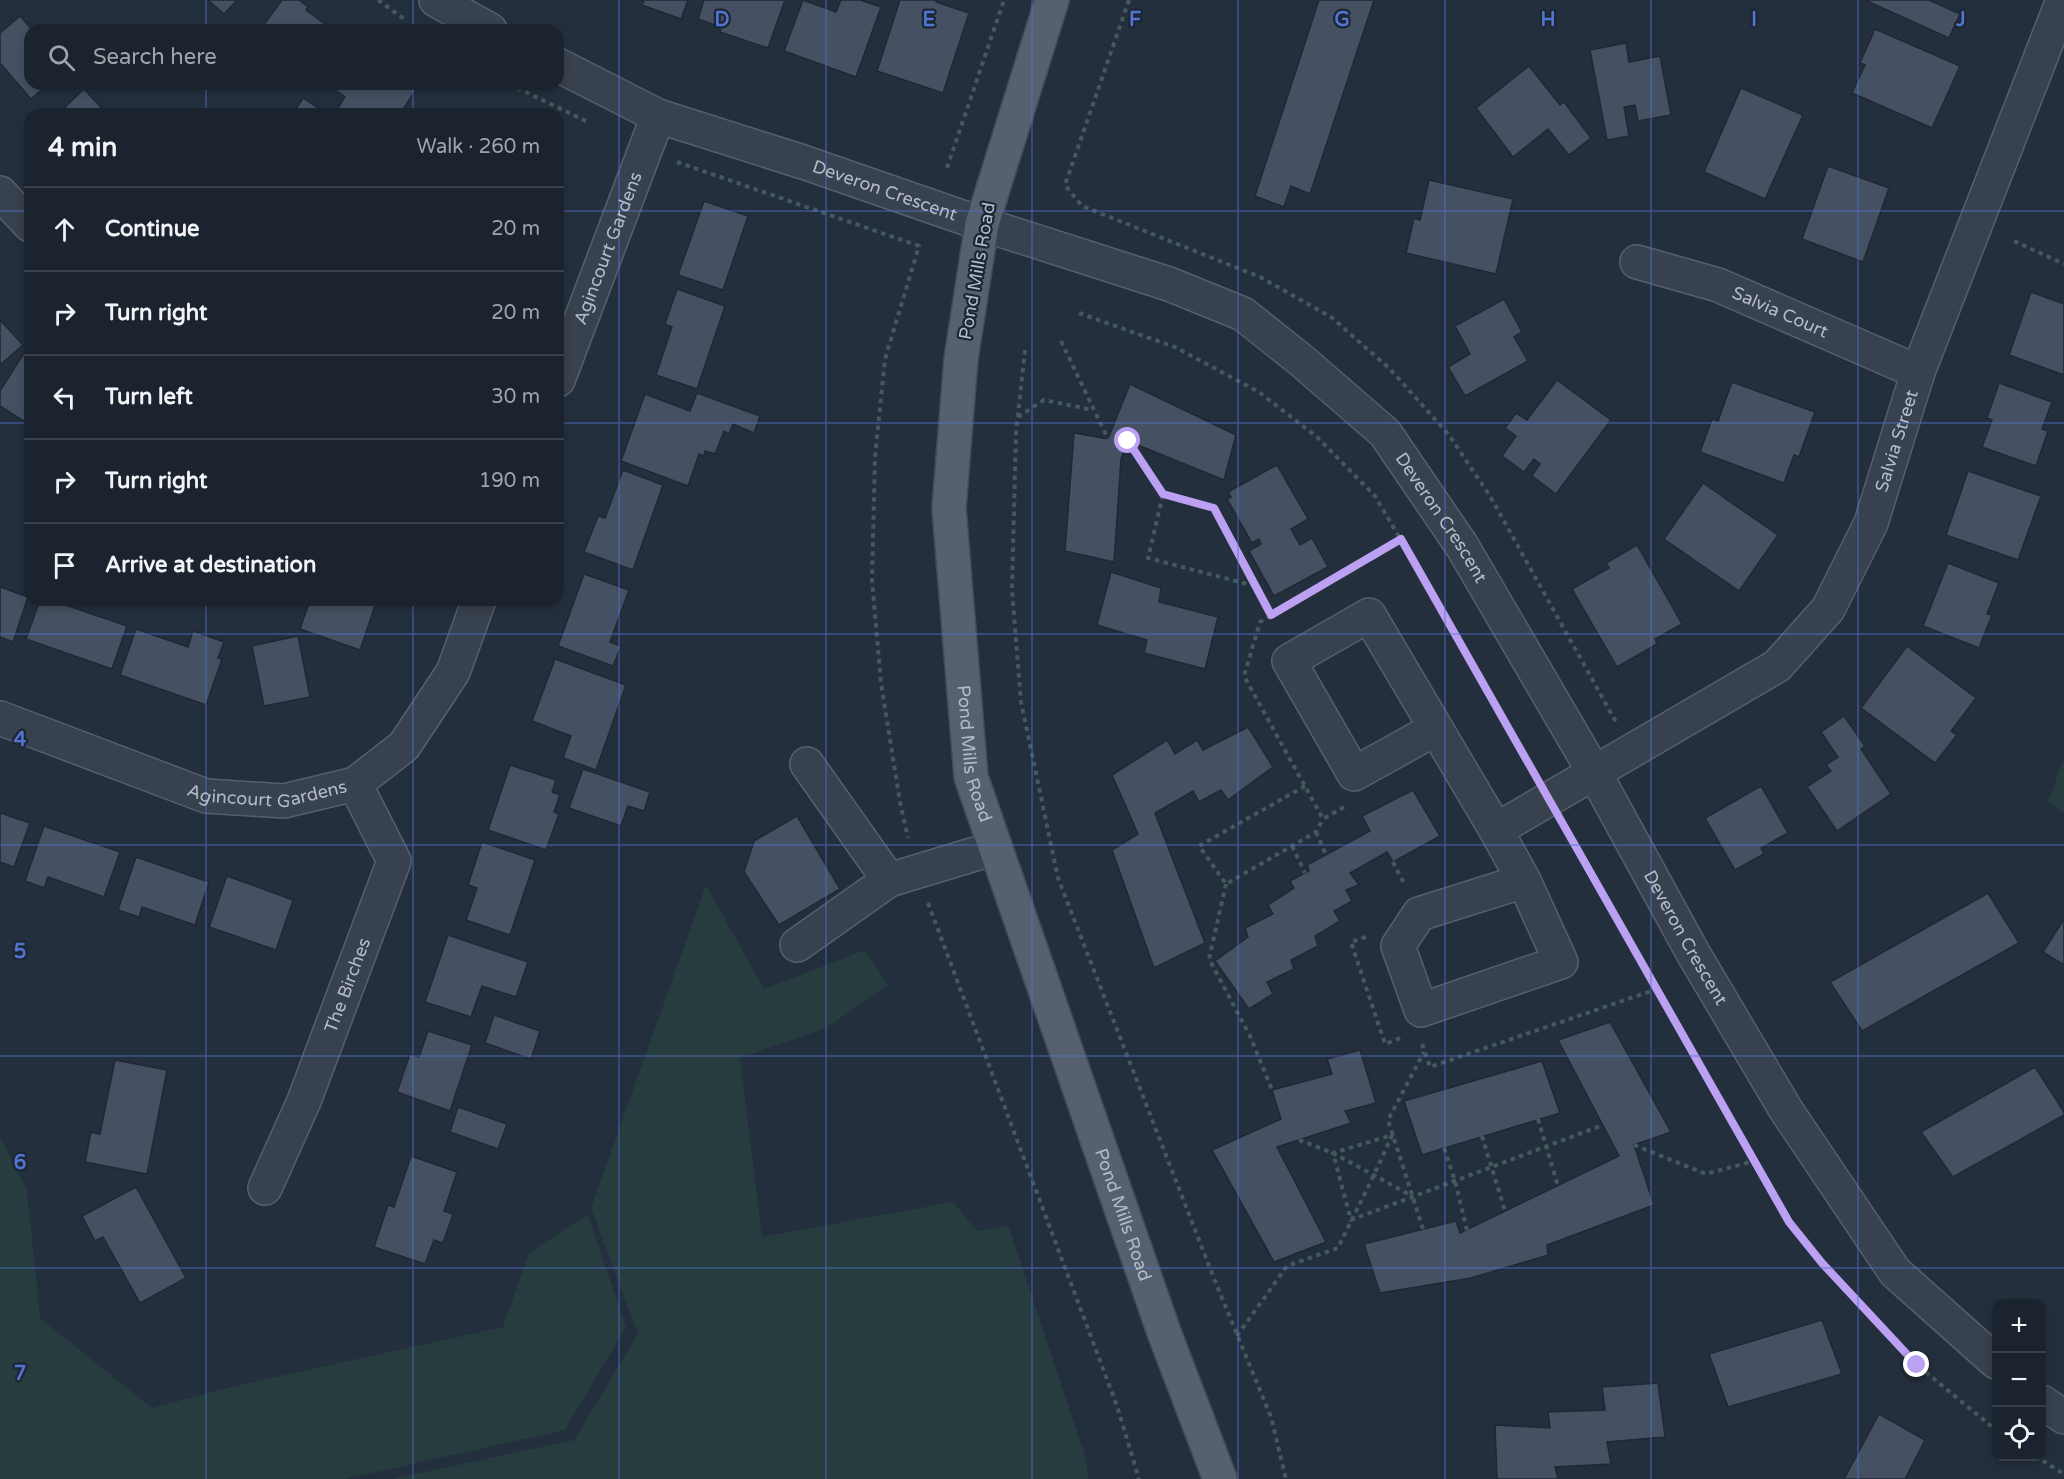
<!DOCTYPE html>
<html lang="en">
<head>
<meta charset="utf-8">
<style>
	body { margin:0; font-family:"Varela Round",sans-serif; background:#242b36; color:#f1f3f6 }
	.controls { position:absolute; right:18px; bottom:18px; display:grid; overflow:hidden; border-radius:12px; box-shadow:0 3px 9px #0003 }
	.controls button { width:54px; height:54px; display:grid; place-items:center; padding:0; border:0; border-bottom:2px solid #39404a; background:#1b232e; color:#f1f3f6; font:30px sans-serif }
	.stop { position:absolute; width:18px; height:18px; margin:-14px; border:4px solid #bca0f2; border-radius:50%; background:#fff }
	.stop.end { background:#bca0f2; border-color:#fff; box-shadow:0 2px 6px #0008 }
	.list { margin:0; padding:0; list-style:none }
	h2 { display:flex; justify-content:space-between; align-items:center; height:78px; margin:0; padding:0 24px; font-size:26px }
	h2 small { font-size:20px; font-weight:400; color:#a0a4aa }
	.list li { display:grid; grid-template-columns:39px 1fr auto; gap:18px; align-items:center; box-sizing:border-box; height:84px; padding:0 24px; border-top:2px solid #39404a }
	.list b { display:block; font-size:22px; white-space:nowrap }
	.list em { font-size:20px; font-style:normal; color:#a0a4aa }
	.icon { flex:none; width:33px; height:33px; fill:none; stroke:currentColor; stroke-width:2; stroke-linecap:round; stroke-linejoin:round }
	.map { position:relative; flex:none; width:2064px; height:1479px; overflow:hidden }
	.search { position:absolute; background:#1b232e; box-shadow:0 3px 9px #0003; left:24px; top:24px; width:540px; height:66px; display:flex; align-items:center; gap:15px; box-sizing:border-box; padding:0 21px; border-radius:18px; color:#a0a4aa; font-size:22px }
	.panel { position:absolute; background:#1b232e; box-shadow:0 3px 9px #0003; left:24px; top:108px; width:540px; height:498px; border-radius:18px }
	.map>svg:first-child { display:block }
	.green { fill:#263c3f }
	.building { fill:#455162; stroke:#1f2835; stroke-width:1.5 }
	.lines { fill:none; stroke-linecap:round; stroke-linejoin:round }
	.minor-casing { stroke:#565f6c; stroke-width:36 }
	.major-casing { stroke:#414a57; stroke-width:36 }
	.path { stroke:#44595c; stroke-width:4; stroke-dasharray:4.5 4.5; stroke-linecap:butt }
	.minor { stroke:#38414e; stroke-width:33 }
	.major { stroke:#56606e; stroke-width:33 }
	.route { stroke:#bca0f2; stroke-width:8 }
	.grid { fill:none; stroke:#5274d3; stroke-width:1.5; stroke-opacity:0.55 }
	.labels { text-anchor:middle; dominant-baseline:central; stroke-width:4.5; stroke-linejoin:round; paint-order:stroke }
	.street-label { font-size:18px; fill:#b4bcc9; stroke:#1d2633 }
	.grid-label { font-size:20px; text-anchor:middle; font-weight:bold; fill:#5274d3; stroke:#1d2633; stroke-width:4.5; stroke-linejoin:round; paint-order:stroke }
</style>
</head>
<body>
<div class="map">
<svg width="2064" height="1479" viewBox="0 0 2064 1479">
	<rect width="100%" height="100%" fill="#242f3e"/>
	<g class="green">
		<polygon points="2064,758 2064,813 2048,802"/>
		<polygon points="706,885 764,989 865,950 888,985 826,1028 740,1058 762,1237 953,1202 977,1231 1008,1225 1084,1453 1089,1479 392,1479 574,1440 638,1334 591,1208"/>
		<polygon points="0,1137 27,1190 40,1318 152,1408 235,1386 503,1327 529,1253 588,1214 626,1327 565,1430 345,1479 0,1479"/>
	</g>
	<g class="building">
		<polygon points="208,0 237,0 224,14"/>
		<polygon points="282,0 299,0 308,7 306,10 325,24 321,30 260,30"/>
		<polygon points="642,0 688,0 681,19 642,5 644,1"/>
		<polygon points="704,0 785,0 768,48 720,32 721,27 698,19"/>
		<polygon points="803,0 836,12 841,0 860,0 881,7 856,77 784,51"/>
		<polygon points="900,0 936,0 936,2 969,13 943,93 877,71"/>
		<polygon points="1319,0 1374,0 1310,194 1291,186 1284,207 1255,196"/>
		<polygon points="1865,0 1929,0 1960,14 1949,38"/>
		<polygon points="20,16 32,30 30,30 30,84 49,84 31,99 0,63 0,33"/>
		<polygon points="1875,29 1960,66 1932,128 1852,93 1865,65 1860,63"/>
		<polygon points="1626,43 1629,62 1660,56 1671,115 1638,121 1635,105 1624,107 1629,136 1607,140 1590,50"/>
		<polygon points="1529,66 1560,105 1564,102 1591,138 1569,155 1548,129 1513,157 1476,108"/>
		<polygon points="337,84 417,84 419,85 400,114 373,114 370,112 369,114 334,114 345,97 334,89"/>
		<polygon points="1741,88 1803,115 1765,199 1704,172"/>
		<polygon points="84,89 107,114 58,114"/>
		<polygon points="303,98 327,114 293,114"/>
		<polygon points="1828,166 1889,188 1863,262 1802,239"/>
		<polygon points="1429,180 1513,199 1496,274 1406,253 1414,218 1420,220"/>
		<polygon points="704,201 748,216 723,290 678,275"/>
		<polygon points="677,289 725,306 697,389 656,375 672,327 665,324"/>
		<polygon points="2031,292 2064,304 2064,375 2009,355"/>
		<polygon points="1504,299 1522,332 1514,337 1528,361 1465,396 1448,367 1470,354 1455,326"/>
		<polygon points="0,320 23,345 0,365"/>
		<polygon points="24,353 30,356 30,425 0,406 0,391"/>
		<polygon points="1557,380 1611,420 1556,494 1532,476 1540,464 1534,459 1524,472 1502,456 1516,436 1505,428 1516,413 1527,420"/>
		<polygon points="1732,382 1815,412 1799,457 1794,455 1784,483 1700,452 1712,419 1718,421"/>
		<polygon points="1999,383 2052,402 2042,429 2048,431 2036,466 1982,447 1992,420 1987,418"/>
		<polygon points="1130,384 1236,435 1224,480 1128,441 1121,459 1114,562 1065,551 1074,433 1108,439"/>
		<polygon points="697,393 760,416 754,433 733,424 729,434 724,431 715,454 705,451 704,456 699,454 688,486 621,461 645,394 690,411"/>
		<polygon points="1277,465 1308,519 1291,529 1300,545 1312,538 1328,567 1274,596 1249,551 1261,544 1259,539 1252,543 1227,499 1231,497 1228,492"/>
		<polygon points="623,470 663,485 633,570 584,552 598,516 605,518"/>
		<polygon points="1968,471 2041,496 2018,560 1946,535"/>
		<polygon points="1703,483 1778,535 1739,591 1664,539"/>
		<polygon points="1637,545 1682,624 1655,639 1657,644 1617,667 1572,589 1609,568 1606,563"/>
		<polygon points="1948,563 1999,583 1987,614 1992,615 1979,648 1923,626"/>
		<polygon points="1111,572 1161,588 1159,602 1218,617 1205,669 1144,653 1147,640 1097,625"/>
		<polygon points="584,574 629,590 610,642 621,646 613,666 558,646"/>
		<polygon points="0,587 28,597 13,642 0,637"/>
		<polygon points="40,600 51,600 127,626 112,669 26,639"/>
		<polygon points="310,600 377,600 360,650 300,629"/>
		<polygon points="136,629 188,647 193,631 224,642 218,658 222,659 206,705 120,675"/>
		<polygon points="298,636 310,697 264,706 252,646"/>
		<polygon points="1907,646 1976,698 1951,731 1957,735 1935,763 1861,708"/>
		<polygon points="555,659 626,685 596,770 563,758 571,736 532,721"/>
		<polygon points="1844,716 1865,746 1861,749 1891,794 1837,831 1807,787 1831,771 1826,765 1838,757 1821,732"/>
		<polygon points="1248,727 1273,767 1228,800 1221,790 1199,802 1193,791 1155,813 1205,943 1154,968 1112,850 1138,834 1112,775 1167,740 1175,754 1197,740 1203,750"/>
		<polygon points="510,765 556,780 552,792 560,795 554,812 559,814 546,850 488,830"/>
		<polygon points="583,769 650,792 644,811 628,806 621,826 569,808"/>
		<polygon points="1761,786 1788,833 1761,848 1764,854 1735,870 1705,818"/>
		<polygon points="1413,790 1440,836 1393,862 1387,852 1350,873 1359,885 1346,890 1352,901 1334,911 1340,921 1315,936 1318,946 1291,960 1294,969 1267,982 1273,994 1249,1009 1215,961 1248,937 1245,928 1273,914 1268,905 1294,888 1290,881 1309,871 1307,865 1370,831 1362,816"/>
		<polygon points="0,813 30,823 14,867 0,862"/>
		<polygon points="797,816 840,889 779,925 744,872 754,841"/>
		<polygon points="44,826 120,852 104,897 48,877 44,888 25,881"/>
		<polygon points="482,842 535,860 510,935 466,920 477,888 468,885"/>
		<polygon points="136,857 209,882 195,925 142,907 139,917 118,910"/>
		<polygon points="227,876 293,900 276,950 209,927"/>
		<polygon points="1988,893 2019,943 1862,1031 1830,982"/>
		<polygon points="2064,919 2064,965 2043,952"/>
		<polygon points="448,935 528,962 516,997 482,986 471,1017 425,1002"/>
		<polygon points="494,1015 540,1031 531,1059 485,1043"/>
		<polygon points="1610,1022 1671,1132 1634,1145 1654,1205 1547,1245 1548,1255 1471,1278 1380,1293 1364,1244 1456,1221 1460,1233 1619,1156 1558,1040"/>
		<polygon points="428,1031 472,1045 450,1111 397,1092 410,1054 419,1057"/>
		<polygon points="1360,1050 1376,1103 1345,1111 1351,1123 1277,1147 1326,1242 1274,1262 1212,1150 1281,1119 1272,1090 1332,1074 1327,1059"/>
		<polygon points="115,1060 167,1070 147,1174 85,1162 91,1132 100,1134"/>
		<polygon points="1542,1061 1560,1113 1422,1155 1404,1101"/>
		<polygon points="2035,1067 2064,1112 2064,1115 1953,1177 1921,1132"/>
		<polygon points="458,1107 507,1124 498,1149 450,1132"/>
		<polygon points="411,1156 457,1172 444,1211 453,1214 443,1243 434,1240 425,1264 374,1247 388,1205 394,1207"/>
		<polygon points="136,1187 186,1278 140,1303 103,1237 95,1241 82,1216"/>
		<polygon points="1822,1320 1842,1374 1728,1407 1709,1354"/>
		<polygon points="1658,1383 1665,1437 1607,1442 1611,1464 1555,1467 1558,1479 1497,1479 1495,1425 1550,1428 1548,1412 1605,1410 1602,1387"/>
		<polygon points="1879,1414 1925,1440 1905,1479 1844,1479"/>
	</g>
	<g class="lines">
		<g class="minor-casing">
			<g id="minor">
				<polyline points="436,0 490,30"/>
				<path id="s1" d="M558,65L658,116L803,162L982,224L1169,284L1243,314L1302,361L1385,433L1462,546L1594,772L1693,953L1786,1110L1895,1272L1996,1362"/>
				<polyline points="0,193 30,225"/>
				<path id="s2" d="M1637,262L1718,285L1918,372"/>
				<path id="s3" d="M558,380L658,116"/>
				<path id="s4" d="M0,718L206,796L284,801L355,784L404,746L453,672L479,600"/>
				<path id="s5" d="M1435,729L1354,774L1289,661L1369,615L1496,830L1777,666L1828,609L1871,523L1918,372L2063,0"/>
				<polyline points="807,764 889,880"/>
				<polyline points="1496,830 1524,881 1561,962 1421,1010 1398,946 1419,914 1524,881"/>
				<polyline points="797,945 889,880 995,848"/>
				<path id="s6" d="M265,1188L304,1101L394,861L355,784"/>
				<polyline points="2042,1402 2064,1417"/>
			</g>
		</g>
		<g class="major-casing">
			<g id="major">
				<path id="s7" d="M1052,0L982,224L961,359L949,508L971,777L1165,1335L1220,1479"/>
			</g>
		</g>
		<g class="path">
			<polyline points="378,0 407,21"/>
			<polyline points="1129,0 1065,185 1082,206 1260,277 1331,317 1390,369 1449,435 1490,496 1616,722"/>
			<polyline points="509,84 590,123"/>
			<polyline points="677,162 919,246 885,359 875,457 872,580 881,683 900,802 908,838"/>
			<polyline points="947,168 1004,0"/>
			<polyline points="2014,241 2064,264"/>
			<polyline points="1079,313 1175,347 1259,392 1317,437 1375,496 1432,593 1531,770"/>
			<polyline points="1061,341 1108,439"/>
			<polyline points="1025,350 1016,433 1012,590 1021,702 1058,878 1213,1276 1271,1417 1286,1479"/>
			<polyline points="1018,417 1044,400 1093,410"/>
			<polyline points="1128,441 1163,494"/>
			<polyline points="1255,586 1148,558 1163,494 1214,509 1271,615"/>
			<polyline points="1305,786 1199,846 1226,884 1316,832 1323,819"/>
			<polyline points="1344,807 1323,819 1244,676 1260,622 1401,539"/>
			<polyline points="1564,828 1789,1222 1822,1263 1917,1365 1996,1430"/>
			<polyline points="1316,832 1326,855"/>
			<polyline points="1292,846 1305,873"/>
			<polyline points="1393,862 1405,885"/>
			<polyline points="1226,884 1209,959 1250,1036 1272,1090"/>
			<polyline points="928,903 1117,1406 1139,1479"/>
			<polyline points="1366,937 1351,942 1385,1044 1403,1037"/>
			<polyline points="1422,1044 1430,1067 1657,989"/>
			<polyline points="1538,1119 1558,1186"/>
			<polyline points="1482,1136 1505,1211"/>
			<polyline points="1299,1140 1333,1153 1412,1196"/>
			<polyline points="1634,1145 1706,1174 1754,1161"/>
			<polyline points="1444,1148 1455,1181 1467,1230"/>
			<polyline points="1423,1229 1388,1120 1424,1052"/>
			<path d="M1237,1336L1287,1266L1338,1248C1356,1210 1376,1173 1392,1135L1333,1153L1351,1220L1603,1125"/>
			<polyline points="2035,1456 2064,1474"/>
		</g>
		<use href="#minor" class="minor"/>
		<use href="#major" class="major"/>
	</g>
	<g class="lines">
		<polyline class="route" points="1128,441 1163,494 1214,508 1271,615 1401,539 1789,1222 1822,1263 1917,1365"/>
	</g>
	<path class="grid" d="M206,0V30M413,0V30M619,0V1479M826,0V1479M1032,0V1479M1238,0V1479M1445,0V1479M1651,0V1479M1858,0V1479M206,84V114M413,84V114M0,211H30M558,211H2064M0,423H30M558,423H2064M206,600V1479M413,600V1479M0,634H2064M0,845H2064M0,1056H2064M0,1268H2064"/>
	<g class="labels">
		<g class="street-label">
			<text stroke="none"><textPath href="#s1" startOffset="351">Deveron Crescent</textPath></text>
			<text stroke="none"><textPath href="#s3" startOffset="141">Agincourt Gardens</textPath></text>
			<text transform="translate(977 271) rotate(-80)">Pond Mills Road</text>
			<text stroke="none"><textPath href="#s2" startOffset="152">Salvia Court</textPath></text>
			<text stroke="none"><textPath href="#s5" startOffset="1149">Salvia Street</textPath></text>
			<text stroke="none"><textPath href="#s1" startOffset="1017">Deveron Crescent</textPath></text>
			<text stroke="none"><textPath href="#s7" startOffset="768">Pond Mills Road</textPath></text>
			<text stroke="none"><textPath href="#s4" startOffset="282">Agincourt Gardens</textPath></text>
			<text stroke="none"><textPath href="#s1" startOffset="1503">Deveron Crescent</textPath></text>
			<text stroke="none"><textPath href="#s6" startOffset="219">The Birches</textPath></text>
			<text stroke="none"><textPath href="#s7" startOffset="1254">Pond Mills Road</textPath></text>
		</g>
	</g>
	<g class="grid-label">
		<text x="722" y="26">D</text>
		<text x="929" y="26">E</text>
		<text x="1135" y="26">F</text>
		<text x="1342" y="26">G</text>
		<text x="1548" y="26">H</text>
		<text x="1754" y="26">I</text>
		<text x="1961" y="26">J</text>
		<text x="20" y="746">4</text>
		<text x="20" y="958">5</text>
		<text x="20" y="1169">6</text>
		<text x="20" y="1380">7</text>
	</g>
</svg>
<div class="controls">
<button>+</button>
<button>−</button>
<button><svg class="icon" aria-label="locate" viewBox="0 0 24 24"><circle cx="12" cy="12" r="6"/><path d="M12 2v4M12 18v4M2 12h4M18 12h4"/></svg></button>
</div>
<div class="stop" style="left:1128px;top:441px"></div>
<div class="stop end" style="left:1917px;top:1365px"></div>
<div class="search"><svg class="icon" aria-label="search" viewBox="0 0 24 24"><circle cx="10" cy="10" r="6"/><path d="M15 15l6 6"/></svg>Search here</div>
<section class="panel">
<h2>4 min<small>Walk · 260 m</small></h2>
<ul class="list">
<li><svg class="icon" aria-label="ahead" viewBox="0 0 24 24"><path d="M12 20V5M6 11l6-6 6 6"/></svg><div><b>Continue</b></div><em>20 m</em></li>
<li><svg class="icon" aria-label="right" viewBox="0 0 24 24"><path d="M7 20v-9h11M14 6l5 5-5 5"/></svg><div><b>Turn right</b></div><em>20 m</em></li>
<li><svg class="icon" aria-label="left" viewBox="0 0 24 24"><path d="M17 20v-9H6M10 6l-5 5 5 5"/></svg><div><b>Turn left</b></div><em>30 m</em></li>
<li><svg class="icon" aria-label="right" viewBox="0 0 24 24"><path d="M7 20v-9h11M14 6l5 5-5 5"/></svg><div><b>Turn right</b></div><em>190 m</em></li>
<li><svg class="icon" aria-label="arrive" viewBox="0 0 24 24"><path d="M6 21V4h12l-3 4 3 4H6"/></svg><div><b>Arrive at destination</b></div></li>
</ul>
</section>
</div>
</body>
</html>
